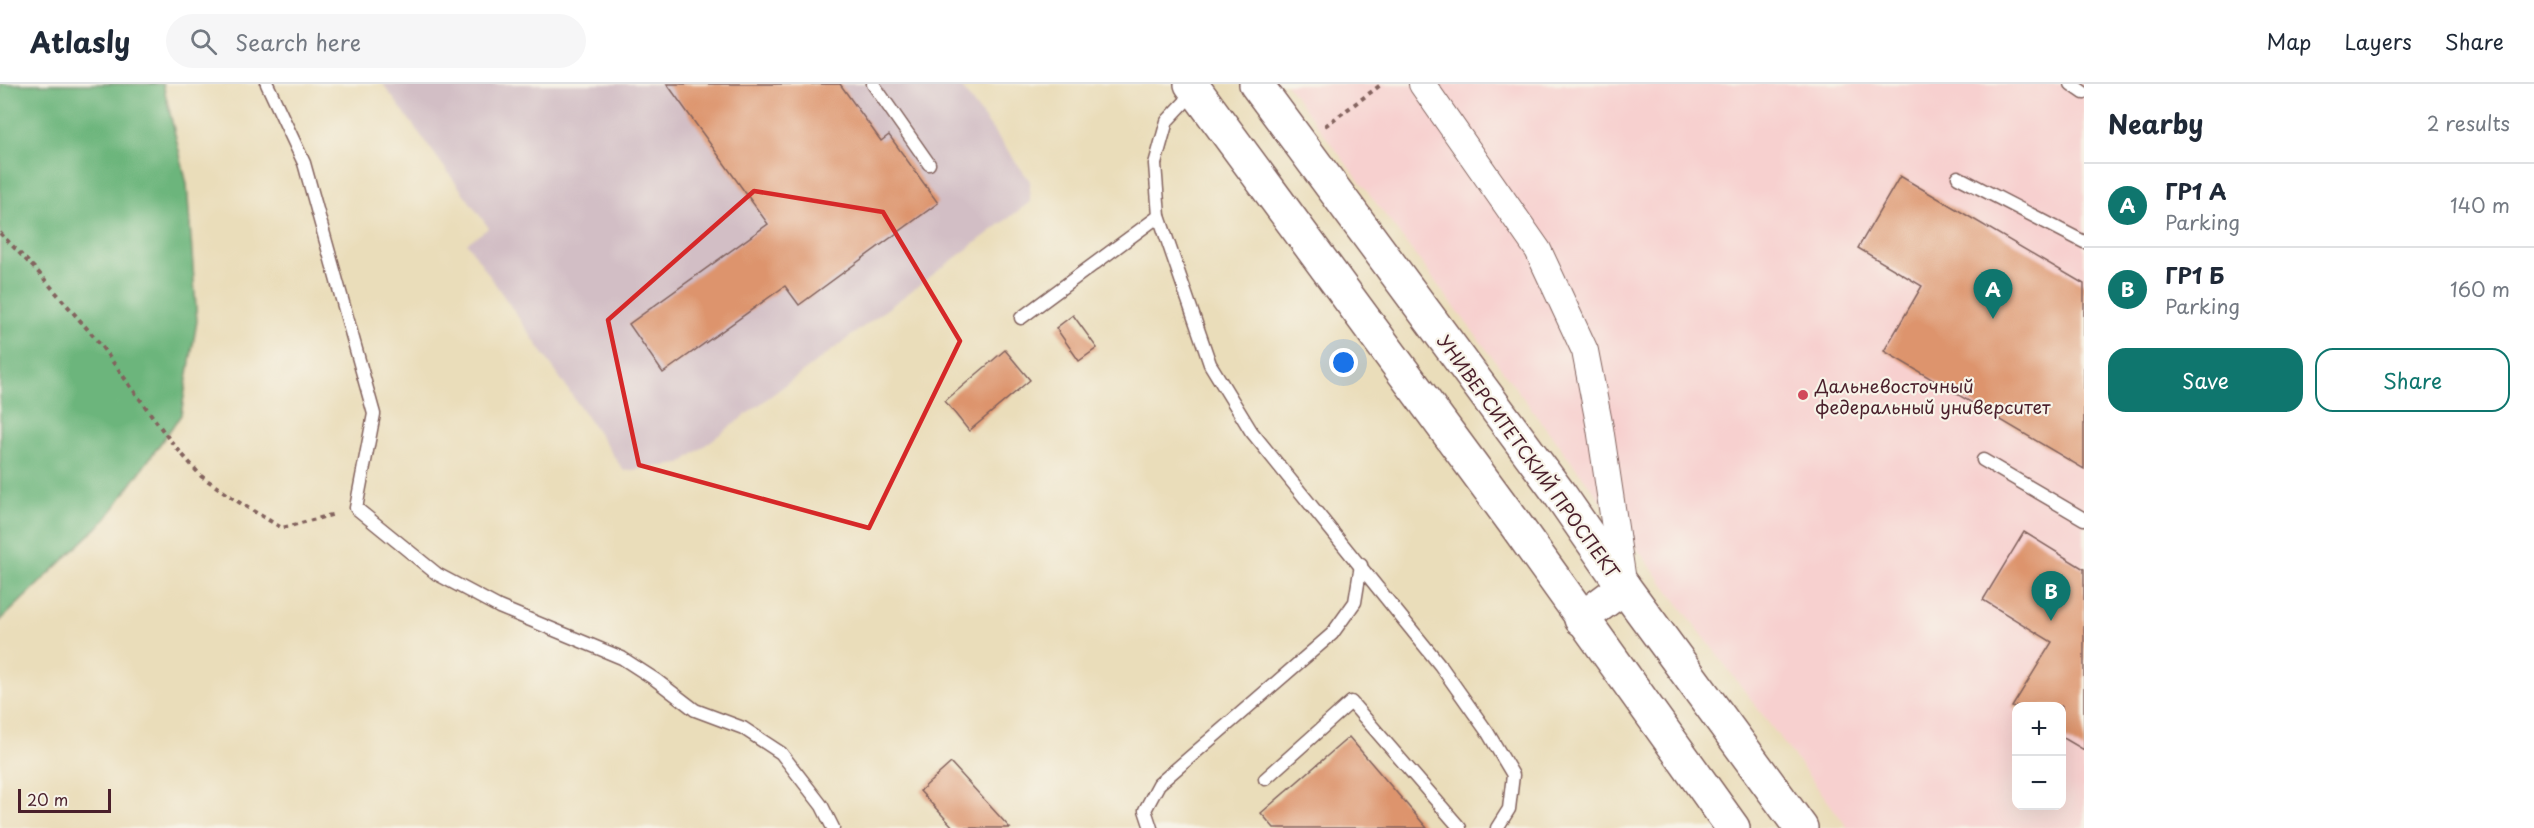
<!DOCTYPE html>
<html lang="en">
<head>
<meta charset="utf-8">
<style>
	body { margin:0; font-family:"Playpen Sans",sans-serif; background:#f6f6f7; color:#1f2937 }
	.controls { position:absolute; right:18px; bottom:18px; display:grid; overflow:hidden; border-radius:12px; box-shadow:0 6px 24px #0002 }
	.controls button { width:54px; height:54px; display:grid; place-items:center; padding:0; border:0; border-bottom:2px solid #e0e1e3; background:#fff; color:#1f2937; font:30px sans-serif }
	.scale { position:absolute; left:18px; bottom:15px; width:93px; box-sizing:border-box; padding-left:6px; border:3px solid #4a1f2b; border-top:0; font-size:16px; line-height:21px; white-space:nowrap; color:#4a1f2b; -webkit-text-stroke:4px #f7f3e8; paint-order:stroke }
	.you { position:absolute; left:1344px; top:279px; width:21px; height:21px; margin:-15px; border:4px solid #fff; border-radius:50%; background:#1a73e8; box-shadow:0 0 0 9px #1a73e833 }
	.badge { display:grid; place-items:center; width:39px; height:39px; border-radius:50%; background:#0f766e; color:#fff; font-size:20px; font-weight:700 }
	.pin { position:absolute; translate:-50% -50px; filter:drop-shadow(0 2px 3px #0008) }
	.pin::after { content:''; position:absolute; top:32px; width:21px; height:18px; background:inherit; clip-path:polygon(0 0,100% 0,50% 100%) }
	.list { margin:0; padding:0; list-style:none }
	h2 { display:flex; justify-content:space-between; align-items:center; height:78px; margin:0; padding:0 24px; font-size:26px }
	h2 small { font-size:20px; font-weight:400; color:#747a83 }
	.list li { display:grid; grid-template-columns:39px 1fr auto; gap:18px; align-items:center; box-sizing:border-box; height:84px; padding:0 24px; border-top:2px solid #e0e1e3 }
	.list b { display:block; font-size:22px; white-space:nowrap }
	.list p { margin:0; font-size:20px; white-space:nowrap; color:#747a83 }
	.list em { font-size:20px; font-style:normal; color:#747a83 }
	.actions { display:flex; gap:12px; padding:18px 24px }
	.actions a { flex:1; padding:14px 0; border:2px solid #0f766e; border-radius:18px; text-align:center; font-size:21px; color:#0f766e }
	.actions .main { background:#0f766e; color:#fff }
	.icon { flex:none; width:33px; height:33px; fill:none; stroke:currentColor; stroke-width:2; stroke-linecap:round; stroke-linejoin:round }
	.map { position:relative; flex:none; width:2084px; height:744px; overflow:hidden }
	header { display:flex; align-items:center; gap:36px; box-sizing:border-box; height:84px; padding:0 30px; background:#fff; border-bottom:2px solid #e0e1e3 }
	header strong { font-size:28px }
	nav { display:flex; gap:33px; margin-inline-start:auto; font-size:21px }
	.search { width:420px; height:54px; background:#f6f6f7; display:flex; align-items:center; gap:15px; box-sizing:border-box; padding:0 21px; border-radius:33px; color:#747a83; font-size:22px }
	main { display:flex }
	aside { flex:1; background:#fff }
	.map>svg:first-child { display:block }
	.built { fill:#f7d0cf; fill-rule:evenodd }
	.industrial { fill:#d2bec5 }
	.forest { fill:#6cb57c; stroke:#5b6a54; stroke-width:1.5 }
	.building { fill:#dd946d }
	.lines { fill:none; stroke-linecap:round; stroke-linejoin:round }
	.lane-casing { stroke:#82625d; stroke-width:15 }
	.street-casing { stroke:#82625d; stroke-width:28 }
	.primary-casing { stroke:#82625d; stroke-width:36 }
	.path { stroke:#82625d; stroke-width:4; stroke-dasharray:4.5 4.5; stroke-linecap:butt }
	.lane { stroke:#fff; stroke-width:12 }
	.street { stroke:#fff; stroke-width:26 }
	.primary { stroke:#fff; stroke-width:33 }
	.marked { fill:none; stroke:#d62828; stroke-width:4.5; stroke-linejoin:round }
	.poi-dot { fill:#d1495b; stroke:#f7f3e8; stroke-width:2 }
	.labels { text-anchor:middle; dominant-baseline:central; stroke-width:4.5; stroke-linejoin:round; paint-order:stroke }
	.poi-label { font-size:18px; fill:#4a1f2b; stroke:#f7f3e8; text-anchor:start }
	.street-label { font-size:18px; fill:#4a1f2b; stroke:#f7f3e8 }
</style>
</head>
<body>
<header>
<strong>Atlasly</strong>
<div class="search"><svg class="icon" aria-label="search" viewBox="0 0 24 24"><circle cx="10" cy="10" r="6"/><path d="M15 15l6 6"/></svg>Search here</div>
<nav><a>Map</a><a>Layers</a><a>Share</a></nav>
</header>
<main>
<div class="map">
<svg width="2084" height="744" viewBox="0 0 2084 744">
	<rect width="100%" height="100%" fill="#f7f3e8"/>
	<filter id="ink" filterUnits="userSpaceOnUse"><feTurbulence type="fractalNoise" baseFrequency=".0167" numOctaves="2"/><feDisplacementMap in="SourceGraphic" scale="12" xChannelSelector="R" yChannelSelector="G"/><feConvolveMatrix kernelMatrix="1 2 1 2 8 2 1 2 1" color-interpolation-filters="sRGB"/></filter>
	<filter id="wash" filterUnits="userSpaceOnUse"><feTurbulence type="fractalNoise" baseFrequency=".008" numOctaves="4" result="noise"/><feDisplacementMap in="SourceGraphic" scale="24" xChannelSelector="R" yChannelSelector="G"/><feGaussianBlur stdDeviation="1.35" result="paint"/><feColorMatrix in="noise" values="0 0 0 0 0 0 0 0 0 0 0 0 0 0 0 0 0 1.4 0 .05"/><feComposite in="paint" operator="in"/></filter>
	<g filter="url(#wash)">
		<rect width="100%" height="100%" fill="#eaddba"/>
		<path class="built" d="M1286,0H2084V744H1848ZM2016,622H2062V722H2016Z"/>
		<polygon class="industrial" points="383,0 959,0 1030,97 1030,118 680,380 624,387 467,159 489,144"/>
		<polygon class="forest" points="0,0 163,0 187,100 197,237 181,331 106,435 0,537"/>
		<g id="blocks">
			<g class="building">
				<polygon points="667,0 840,0 881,57 889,51 938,119 799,221 785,202 663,289 629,240 768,140"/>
				<polygon points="1900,92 2084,200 2084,385 1884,267 1922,202 1858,164"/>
				<polygon points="1073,231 1097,264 1079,277 1056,244"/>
				<polygon points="1005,266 1030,296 969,347 945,317"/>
				<polygon points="2024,448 2084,485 2084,666 2062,653 2062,622 2016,622 2016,625 2012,623 2052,558 1983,516"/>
				<polygon points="1349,653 1427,744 1274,744 1261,729"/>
				<polygon points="951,679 1010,744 954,744 920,707"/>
			</g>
		</g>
	</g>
	<g filter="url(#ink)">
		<use href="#blocks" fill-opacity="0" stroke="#82625d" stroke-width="1.5"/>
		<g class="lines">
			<g class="lane-casing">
				<g id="lane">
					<polyline points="267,0 304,79 374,330 356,424 437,490 499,523 622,574 656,596 695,626 743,644 781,669 822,722 833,744"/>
					<polyline points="873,0 929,80"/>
					<polyline points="2071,0 2084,9"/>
					<polyline points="1195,7 1167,37 1155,80 1159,132 1210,280 1251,347 1440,581 1488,649 1513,691 1509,725 1497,744"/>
					<polyline points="1958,93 2084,158"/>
					<polyline points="1021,234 1159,132"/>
					<polyline points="1983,376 2084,435"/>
					<polyline points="1265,695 1351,618 1460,744"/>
					<polyline points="1151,744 1145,726 1159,700 1332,550 1355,518 1361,481"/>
				</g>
			</g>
			<g class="street-casing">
				<polyline id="street" points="1422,0 1538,166 1585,267 1600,344 1623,497"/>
			</g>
			<g class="primary-casing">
				<g id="primary">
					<polyline points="1191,0 1513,437 1733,744"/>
					<polyline points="1256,0 1561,412 1624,503 1801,744"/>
					<polyline points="1581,535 1624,503"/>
				</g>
			</g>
			<g class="path">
				<polyline points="1325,42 1382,0"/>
				<polyline points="0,149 39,189 96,255 169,355 201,392 243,421 282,444 335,430"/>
			</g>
			<use href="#lane" class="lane"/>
			<use href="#street" class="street"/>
			<use href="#primary" class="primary"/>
		</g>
	</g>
	<path class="marked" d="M754,107L883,128L960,257L869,444L639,381L608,236Z"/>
	<circle class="poi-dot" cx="1803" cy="311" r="6"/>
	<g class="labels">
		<g class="poi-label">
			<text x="1815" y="301">Дальневосточный<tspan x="1815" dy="21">федеральный университет</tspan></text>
		</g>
		<g class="street-label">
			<text transform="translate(1529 372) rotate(54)">УНИВЕРСИТЕТСКИЙ ПРОСПЕКТ</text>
		</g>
	</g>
</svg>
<div class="controls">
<button>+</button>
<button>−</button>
</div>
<div class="scale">20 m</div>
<div class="you"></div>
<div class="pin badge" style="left:1993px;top:235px">A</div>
<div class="pin badge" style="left:2051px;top:537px">B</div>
</div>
<aside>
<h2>Nearby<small>2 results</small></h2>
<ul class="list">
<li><span class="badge">A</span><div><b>ГР1 А</b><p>Parking</p></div><em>140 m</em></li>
<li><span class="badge">B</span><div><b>ГР1 Б</b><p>Parking</p></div><em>160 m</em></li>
</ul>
<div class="actions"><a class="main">Save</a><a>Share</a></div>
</aside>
</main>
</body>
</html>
